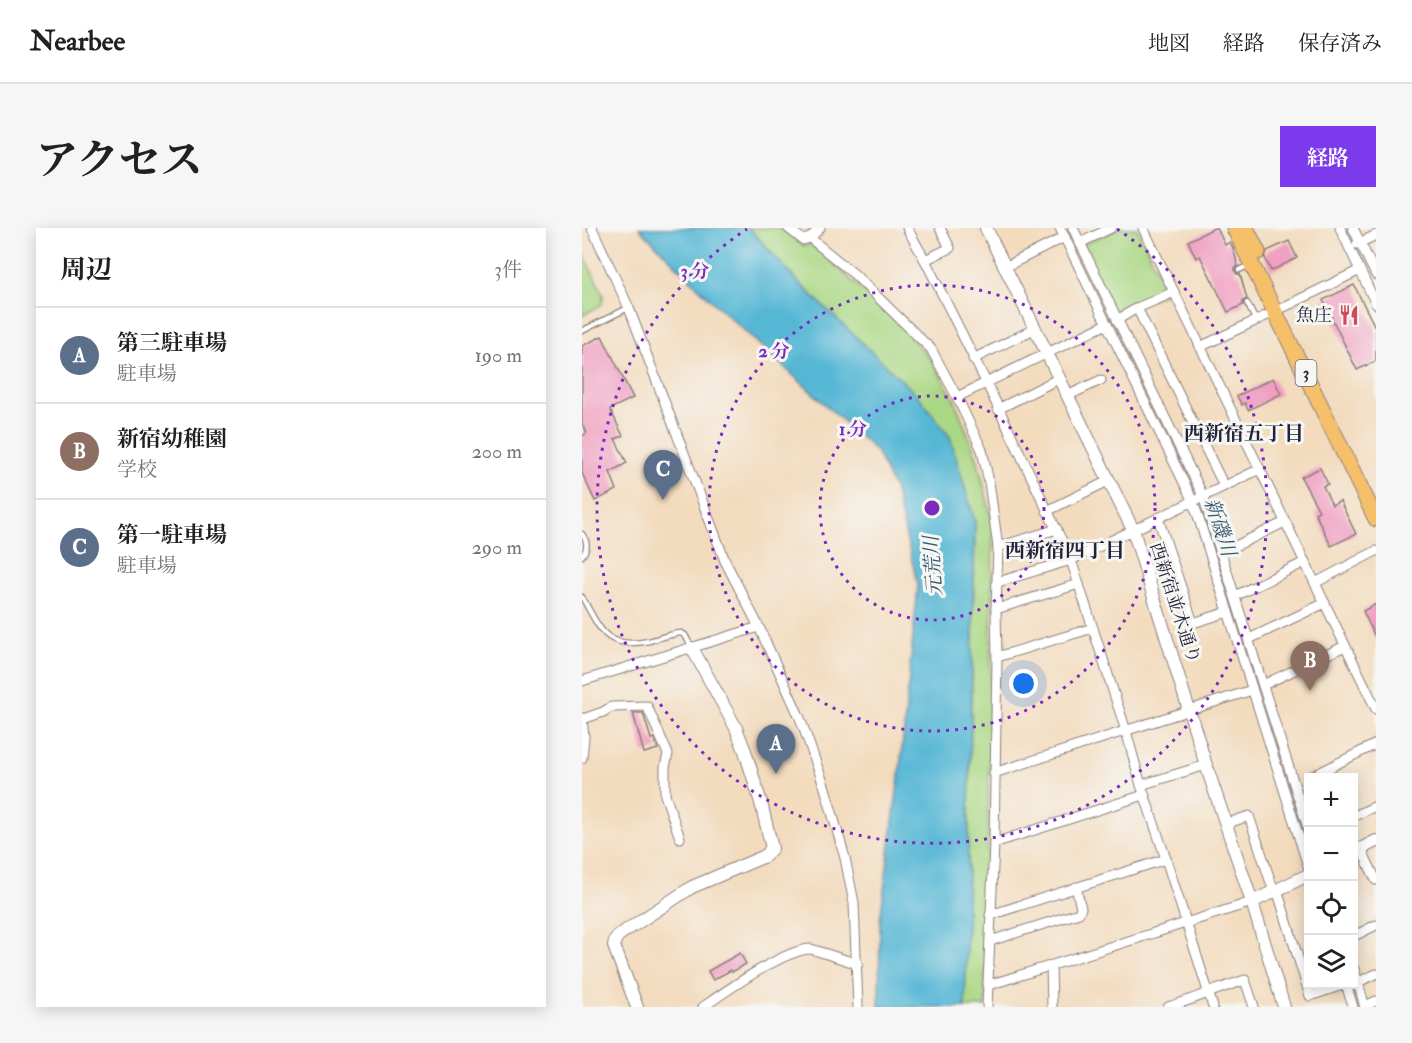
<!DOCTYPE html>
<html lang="ja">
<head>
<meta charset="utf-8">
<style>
	body { margin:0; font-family:"IM FELL Double Pica","Noto Serif JP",serif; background:#f6f6f6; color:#202124 }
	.controls { position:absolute; right:18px; bottom:18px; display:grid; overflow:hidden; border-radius:0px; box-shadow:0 3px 15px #0003 }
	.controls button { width:54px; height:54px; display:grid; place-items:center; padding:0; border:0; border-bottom:2px solid #e0e0e0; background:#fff; color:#202124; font:30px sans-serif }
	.you { position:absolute; left:442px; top:456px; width:21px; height:21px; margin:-15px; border:4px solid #fff; border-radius:50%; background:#1a73e8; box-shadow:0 0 0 9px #1a73e833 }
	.badge { display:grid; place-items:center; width:39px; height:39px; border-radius:50%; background:#7c3aed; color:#fff; font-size:20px; font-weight:700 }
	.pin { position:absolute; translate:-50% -50px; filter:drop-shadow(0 2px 3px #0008) }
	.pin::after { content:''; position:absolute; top:32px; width:21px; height:18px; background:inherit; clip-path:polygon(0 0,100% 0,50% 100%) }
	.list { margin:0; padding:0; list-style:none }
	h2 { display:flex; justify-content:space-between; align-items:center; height:78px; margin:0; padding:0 24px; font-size:26px }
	h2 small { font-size:20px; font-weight:400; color:#757577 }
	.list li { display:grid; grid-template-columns:39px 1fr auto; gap:18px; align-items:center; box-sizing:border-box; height:96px; padding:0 24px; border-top:2px solid #e0e0e0 }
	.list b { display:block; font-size:22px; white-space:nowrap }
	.list p { margin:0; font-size:20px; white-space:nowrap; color:#757577 }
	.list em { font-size:20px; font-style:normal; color:#757577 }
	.icon { flex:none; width:33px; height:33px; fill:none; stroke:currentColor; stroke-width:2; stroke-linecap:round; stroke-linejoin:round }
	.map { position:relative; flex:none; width:794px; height:779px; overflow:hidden; border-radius:0px }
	header { display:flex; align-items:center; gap:36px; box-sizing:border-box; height:84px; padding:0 30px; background:#fff; border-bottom:2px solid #e0e0e0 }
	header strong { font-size:28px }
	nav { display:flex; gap:33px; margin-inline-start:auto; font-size:21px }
	.intro { display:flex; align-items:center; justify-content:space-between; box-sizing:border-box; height:144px; padding:0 36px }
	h1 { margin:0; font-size:42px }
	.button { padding:15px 27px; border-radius:0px; background:#7c3aed; color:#fff; font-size:21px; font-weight:700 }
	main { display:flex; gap:36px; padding:0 36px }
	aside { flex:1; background:#fff; border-radius:0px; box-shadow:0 3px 15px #0003 }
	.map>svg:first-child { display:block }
	.green { fill:#abd885; stroke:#667d60; stroke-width:1.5 }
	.water { fill:#56b7d5; stroke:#3c6c88; stroke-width:1.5 }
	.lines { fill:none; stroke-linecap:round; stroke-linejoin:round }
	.stream { stroke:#56b7d5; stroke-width:3 }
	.building { fill:#f09cc0 }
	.service-casing { stroke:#8a7e7c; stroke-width:7 }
	.minor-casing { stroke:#8a7e7c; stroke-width:11 }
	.tertiary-casing { stroke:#8a7e7c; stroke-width:14 }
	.primary-casing { stroke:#8a7e7c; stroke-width:17 }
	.service { stroke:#fff; stroke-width:4.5 }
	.minor { stroke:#fff; stroke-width:9 }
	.tertiary { stroke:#fff; stroke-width:12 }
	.primary { stroke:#f6c06b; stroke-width:15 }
	.ring { fill:none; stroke:#7b2cbf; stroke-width:3; stroke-dasharray:3 6 }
	.labels { text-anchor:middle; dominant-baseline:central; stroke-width:6; stroke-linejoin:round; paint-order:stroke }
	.shield { fill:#f6f6f2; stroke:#626272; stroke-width:1.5 }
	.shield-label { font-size:16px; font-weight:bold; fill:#22223b }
	.poi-label { font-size:18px; fill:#22223b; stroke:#f6f6f2; text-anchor:end }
	.street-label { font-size:18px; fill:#22223b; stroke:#f6f6f2 }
	.neighbourhood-label { font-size:20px; font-weight:bold; fill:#22223b; stroke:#f6f6f2 }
	.water-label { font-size:20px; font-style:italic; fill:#345671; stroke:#f6f6f2 }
	.centre { fill:#7b2cbf; stroke:#f6f6f2; stroke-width:3 }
	.ring-label { font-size:18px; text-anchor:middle; font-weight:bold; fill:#7b2cbf; stroke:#f6f6f2; stroke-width:6; stroke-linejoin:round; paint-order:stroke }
</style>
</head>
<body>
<header>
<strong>Nearbee</strong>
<nav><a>地図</a><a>経路</a><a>保存済み</a></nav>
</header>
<div class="intro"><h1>アクセス</h1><a class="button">経路</a></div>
<main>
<aside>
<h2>周辺<small>3件</small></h2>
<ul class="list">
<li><span class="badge" style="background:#5c6f8a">A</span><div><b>第三駐車場</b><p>駐車場</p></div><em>190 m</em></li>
<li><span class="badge" style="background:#8d6e63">B</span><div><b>新宿幼稚園</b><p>学校</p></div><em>200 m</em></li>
<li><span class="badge" style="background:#5c6f8a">C</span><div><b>第一駐車場</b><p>駐車場</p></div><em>290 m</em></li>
</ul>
</aside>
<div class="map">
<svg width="794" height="779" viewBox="0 0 794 779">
	<rect width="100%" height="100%" fill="#f6f6f2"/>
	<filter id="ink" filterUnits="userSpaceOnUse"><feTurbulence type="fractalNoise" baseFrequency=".0167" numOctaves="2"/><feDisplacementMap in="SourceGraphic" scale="12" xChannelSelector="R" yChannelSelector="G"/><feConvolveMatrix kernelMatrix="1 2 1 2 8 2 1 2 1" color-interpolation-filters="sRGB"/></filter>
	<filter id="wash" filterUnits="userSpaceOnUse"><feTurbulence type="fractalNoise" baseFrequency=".008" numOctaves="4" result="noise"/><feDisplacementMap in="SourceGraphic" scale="24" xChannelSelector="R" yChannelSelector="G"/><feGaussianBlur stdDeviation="1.35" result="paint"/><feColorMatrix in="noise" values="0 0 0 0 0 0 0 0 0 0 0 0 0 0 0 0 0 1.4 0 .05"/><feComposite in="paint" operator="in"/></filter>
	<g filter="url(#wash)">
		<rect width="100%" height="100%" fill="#f3dbbe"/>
		<g class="green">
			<polygon points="167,0 199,0 222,18 229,16 302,81 350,133 372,171 395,230 411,296 403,779 383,779 393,294 368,209 337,169 215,53"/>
			<polygon points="537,0 555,0 585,64 534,88 500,17"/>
			<polygon points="0,23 21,67 20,76 0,88"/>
		</g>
		<polygon class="water" points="57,0 167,0 215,53 337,169 368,209 393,294 383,779 297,779 298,692 318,541 336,357 313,263 294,223 132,75"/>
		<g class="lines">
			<g class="stream">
				<polyline points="765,0 794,60"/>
				<polyline points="680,477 726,622"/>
				<polyline points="769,756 777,779"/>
			</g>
		</g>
		<g id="blocks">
			<g class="building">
				<polygon points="632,0 635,0 643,17 648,14 651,20 656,38 653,40 653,43 655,46 658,46 665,71 661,73 661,77 646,84 618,28 614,30 606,13"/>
				<polygon points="707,13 715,30 689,43 683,30 685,23"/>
				<polygon points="772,57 794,101 794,133 775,142 741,72"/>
				<polygon points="20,108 51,170 28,181 41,208 33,211 45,235 28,244 35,262 13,273 0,245 0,208 5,205 0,196 0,118"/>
				<polygon points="691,150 699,166 666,182 663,175 660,177 655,168"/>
				<polygon points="738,240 746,256 741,258 750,277 758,273 774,306 749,318 733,285 737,283 719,249"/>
				<polygon points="794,376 794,411 781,383"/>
				<polygon points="51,485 61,485 69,511 72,510 76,521 62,525"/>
				<polygon points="158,725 164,736 150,744 149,742 131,752 126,743"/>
			</g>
		</g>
	</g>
	<g filter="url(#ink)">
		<use href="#blocks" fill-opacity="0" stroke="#8a7e7c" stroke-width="1.5"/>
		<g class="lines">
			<g class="service-casing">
				<g id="service">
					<polyline points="657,42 668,37"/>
					<polyline points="665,75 674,93"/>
					<polyline points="0,103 46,80"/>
					<path d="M0,306C6,314 6,320 0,328"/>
					<path d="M0,369C19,402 23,422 67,413C78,410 88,406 99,405L103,407L110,420"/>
				</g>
			</g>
			<g class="minor-casing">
				<g id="minor">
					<polyline points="10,0 47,80 143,333 177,399 218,490 243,560 263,630 272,675 276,779"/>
					<polyline points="206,0 221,12 228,10"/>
					<polyline points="325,0 343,32 404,154 489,332 544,503 559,557 584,631 631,779"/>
					<polyline points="478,0 607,265 615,285 726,638"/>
					<polyline points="491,0 621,268 726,600"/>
					<polyline points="561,0 794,481"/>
					<polyline points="758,0 794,76"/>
					<polyline points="771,0 794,47"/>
					<polyline points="228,10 272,46 349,121 375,169 400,222 407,254 416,319 414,381 415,429 412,615 405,779"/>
					<polyline points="228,10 238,0"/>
					<polyline points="498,15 529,0"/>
					<polyline points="775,16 794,7"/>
					<polyline points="343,32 368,20 358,0"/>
					<polyline points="423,39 483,9"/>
					<polyline points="702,79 778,42"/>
					<polyline points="555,80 642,258"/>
					<polyline points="535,92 555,80 592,64"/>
					<polyline points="618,119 694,83"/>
					<polyline points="391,131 452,101"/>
					<polyline points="485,168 519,152"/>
					<polyline points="375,169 525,96"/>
					<polyline points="416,181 476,151"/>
					<polyline points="465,283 526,253"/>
					<polyline points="576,290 611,395 646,384"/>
					<polyline points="416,319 475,301"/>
					<polyline points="639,325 703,294"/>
					<polyline points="416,354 489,332 678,241"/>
					<polyline points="733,355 794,323"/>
					<polyline points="653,368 723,334"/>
					<polyline points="414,381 497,356"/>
					<polyline points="667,411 743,375"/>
					<polyline points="415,429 511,400"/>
					<polyline points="0,453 177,399"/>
					<polyline points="681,457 763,418"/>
					<polyline points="0,490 2,509 0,530"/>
					<polyline points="1,491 21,484 29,479 65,478 86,526 83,539 83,567 98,610"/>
					<polyline points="412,545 670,462"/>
					<polyline points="727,550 794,516"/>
					<polyline points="559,557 624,537"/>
					<polyline points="772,588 794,578"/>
					<polyline points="643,596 667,588 690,658 697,668 728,768 763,756"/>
					<polyline points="412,615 562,567"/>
					<polyline points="779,621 794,652"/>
					<polyline points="408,687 584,631"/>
					<polyline points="772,708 794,697"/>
					<polyline points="408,713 497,685 499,680 494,659"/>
					<polyline points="469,738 470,779"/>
					<polyline points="772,741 783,779"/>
					<polyline points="776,754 794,746"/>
					<polyline points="764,756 771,779"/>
					<polyline points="407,757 670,674"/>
					<polyline points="783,778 794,773"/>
					<path d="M121,779C144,763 203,721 229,721L276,736"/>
					<path d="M586,779C613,771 637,760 663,752L672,779"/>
				</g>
			</g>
			<g class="tertiary-casing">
				<g id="tertiary">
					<polyline points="404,0 551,302 624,537 670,674 702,779"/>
					<polyline points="772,624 794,613"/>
					<polyline points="670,674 726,647"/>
					<polyline points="55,779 32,718 33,712 37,707 110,659 183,628 190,620 179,575 163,523 154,500 110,420"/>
				</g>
			</g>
			<g class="primary-casing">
				<g id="primary">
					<polyline points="652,0 794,291"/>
					<polyline points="664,0 676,24"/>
				</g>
			</g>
			<use href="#service" class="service"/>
			<use href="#minor" class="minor"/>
			<use href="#tertiary" class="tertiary"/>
			<use href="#primary" class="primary"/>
		</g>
	</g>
	<g class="ring">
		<circle cx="350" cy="280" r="112"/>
		<circle cx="350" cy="280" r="223"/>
		<path d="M535 1A335 335 0 1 1 165 1"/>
	</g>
	<defs>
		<g id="restaurant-bare" transform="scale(1.62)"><path d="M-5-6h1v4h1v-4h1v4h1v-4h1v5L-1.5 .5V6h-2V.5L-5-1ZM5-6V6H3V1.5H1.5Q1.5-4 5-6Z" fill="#d1495b" stroke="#f6f6f2" stroke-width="2.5" paint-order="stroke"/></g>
	</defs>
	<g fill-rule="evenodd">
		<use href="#restaurant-bare" x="767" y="87"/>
	</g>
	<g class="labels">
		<rect class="shield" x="713.5" y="132" width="21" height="26" rx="4.5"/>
		<g class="shield-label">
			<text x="724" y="145">3</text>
		</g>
		<g class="poi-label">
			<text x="750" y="87">魚庄</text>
		</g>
		<g class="street-label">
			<text transform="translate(593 375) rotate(72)">西新宿並木通り</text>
		</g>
		<g class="neighbourhood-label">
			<text x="662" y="205">西新宿五丁目</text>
			<text x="483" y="322">西新宿四丁目</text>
		</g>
		<g class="water-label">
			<text transform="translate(638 299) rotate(72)">新磯川</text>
			<text transform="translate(351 338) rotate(-94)">元荒川</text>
		</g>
	</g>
	<circle cx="350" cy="280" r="9" class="centre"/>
	<g class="ring-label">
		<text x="113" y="49">3 分</text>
		<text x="192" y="129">2 分</text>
		<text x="271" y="207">1 分</text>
	</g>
</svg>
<div class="controls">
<button>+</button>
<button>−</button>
<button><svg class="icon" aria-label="locate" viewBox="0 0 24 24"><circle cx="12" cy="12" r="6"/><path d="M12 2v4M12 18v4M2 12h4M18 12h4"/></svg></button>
<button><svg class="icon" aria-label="layers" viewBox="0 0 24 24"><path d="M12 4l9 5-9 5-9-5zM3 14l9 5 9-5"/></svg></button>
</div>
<div class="you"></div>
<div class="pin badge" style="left:194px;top:546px;background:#5c6f8a">A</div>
<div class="pin badge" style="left:728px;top:463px;background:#8d6e63">B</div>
<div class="pin badge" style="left:81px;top:272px;background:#5c6f8a">C</div>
</div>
</main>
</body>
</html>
